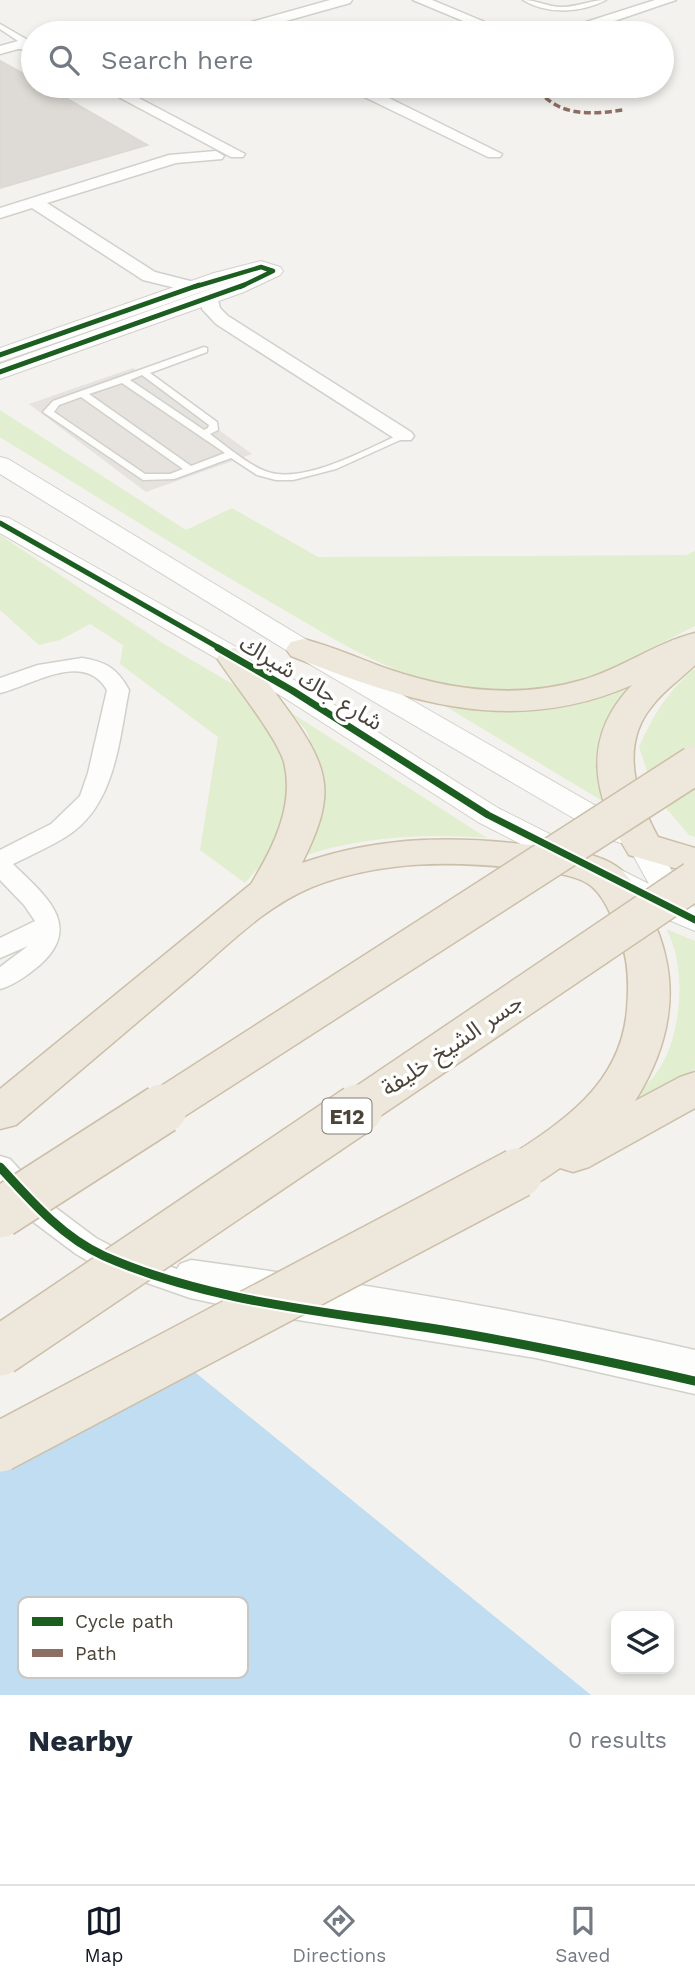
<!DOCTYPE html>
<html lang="en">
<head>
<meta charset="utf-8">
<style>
	body { margin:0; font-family:"Work Sans","Noto Sans Arabic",sans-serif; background:#f6f6f7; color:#1f2937 }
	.controls { position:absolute; right:21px; bottom:21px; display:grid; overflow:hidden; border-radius:14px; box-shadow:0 4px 10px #0003 }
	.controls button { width:63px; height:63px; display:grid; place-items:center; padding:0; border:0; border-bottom:2px solid #e0e1e3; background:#fff; color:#1f2937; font:35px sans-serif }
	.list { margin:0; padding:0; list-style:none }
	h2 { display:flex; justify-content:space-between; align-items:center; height:91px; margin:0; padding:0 28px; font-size:30px }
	h2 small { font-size:23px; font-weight:400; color:#747a83 }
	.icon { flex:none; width:38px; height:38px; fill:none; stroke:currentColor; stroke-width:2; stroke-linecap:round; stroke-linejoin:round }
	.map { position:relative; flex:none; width:695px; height:1695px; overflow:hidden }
	.search { position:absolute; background:#fff; box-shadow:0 4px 10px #0003; left:21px; right:21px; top:21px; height:77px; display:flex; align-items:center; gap:18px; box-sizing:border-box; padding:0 24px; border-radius:38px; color:#747a83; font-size:26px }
	.sheet { height:189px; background:#fff }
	nav { display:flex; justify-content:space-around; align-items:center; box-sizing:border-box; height:98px; border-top:2px solid #e0e1e3; background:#fff; font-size:19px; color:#747a83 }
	nav a { display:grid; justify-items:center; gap:4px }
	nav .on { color:#111827 }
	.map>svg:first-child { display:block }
	.green { fill:#e1eecf }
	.parking { fill:#e6e3df }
	.water { fill:#c0ddf1 }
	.pier { fill:#f4f2ee }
	.building { fill:#dedbd6; stroke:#dcd9d4; stroke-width:2 }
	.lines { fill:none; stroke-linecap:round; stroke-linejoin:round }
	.service-casing { stroke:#d2d0cb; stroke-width:3 }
	.minor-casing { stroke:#d2d0cb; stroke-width:3 }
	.tertiary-casing { stroke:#d2d0cb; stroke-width:2 }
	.motorway-casing { stroke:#ccbfa9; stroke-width:3 }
	.service { fill:#fdfdfc; fill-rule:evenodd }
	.minor { fill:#fdfdfc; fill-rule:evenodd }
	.tertiary { fill:#fdfdfc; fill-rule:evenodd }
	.motorway { fill:#ede8db; fill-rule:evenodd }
	.motorway-bridge-far1-casing { stroke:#ccbfa9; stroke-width:41; stroke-linecap:butt }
	.motorway-bridge-casing { stroke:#ccbfa9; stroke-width:52; stroke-linecap:butt }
	.motorway-bridge-far1 { stroke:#ede8db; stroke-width:38 }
	.motorway-bridge { stroke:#ede8db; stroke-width:49 }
	.quiet { stroke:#8d6e63; stroke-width:3.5; stroke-dasharray:7 3.5; stroke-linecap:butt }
	.cycleway-far3-casing { stroke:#fff; stroke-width:7 }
	.cycleway-far2-casing { stroke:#fff; stroke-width:9 }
	.cycleway-far1-casing { stroke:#fff; stroke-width:11 }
	.cycleway-casing { stroke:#fff; stroke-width:13 }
	.cycleway-far3 { stroke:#1b5e20; stroke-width:4.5 }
	.cycleway-far2 { stroke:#1b5e20; stroke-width:5 }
	.cycleway-far1 { stroke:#1b5e20; stroke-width:7 }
	.cycleway { stroke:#1b5e20; stroke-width:9 }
	.labels { text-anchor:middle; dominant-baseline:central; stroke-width:7; stroke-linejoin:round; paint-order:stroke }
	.shield { fill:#fff; stroke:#817c74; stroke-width:2 }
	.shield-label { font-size:21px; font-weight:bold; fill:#4b4439 }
	.street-label { font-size:23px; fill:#4b4439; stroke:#fff }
	.key { fill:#fff; stroke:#c9c7c4; stroke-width:2 }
	.key-label { font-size:19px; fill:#4b4439 }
</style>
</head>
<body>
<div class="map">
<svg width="695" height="1695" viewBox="0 0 695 1695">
	<rect width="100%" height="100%" fill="#f4f2ee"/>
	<g class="green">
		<path d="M0,410L186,530L232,508L318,557L686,555L695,551V626C652,647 607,676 559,684C512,693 453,691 408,674C360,657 316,628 272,603C182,551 95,495 6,441L0,437Z"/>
		<polygon points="0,535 161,642 241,689 286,732 291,815 265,860 245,883 200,850 218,737 120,664 123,645 90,624 60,640 39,645 0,610"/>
		<path d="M695,668V837L689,835L655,795L639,747C653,715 668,691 695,668Z"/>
		<polygon points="640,676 634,689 609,805 443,705 400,683 500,703"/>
		<path d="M290,712L487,838C419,833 356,837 291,860L321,769L306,730Z"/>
		<path d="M666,929L695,941V1069L606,1118C621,1105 642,1092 655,1075C682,1041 688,966 666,929Z"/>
	</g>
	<polygon class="parking" points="133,368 252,454 146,492 29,404"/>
	<polygon class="water" points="0,1283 158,1342 591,1695 0,1695"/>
	<polygon class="pier" points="0,1279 144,1333 186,1365 0,1463"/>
	<polygon class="building" points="0,61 33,79 33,86 45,86 147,145 0,188"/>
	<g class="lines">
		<g class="service-casing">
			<g id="service">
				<path d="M523,0C536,0 548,7 562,7C577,7 591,0 606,0C581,13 548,15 523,0Z"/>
				<polygon points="0,24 33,43 33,45 27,47 0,29"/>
				<path d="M204,347L207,348V352L150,373L217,422L218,430L210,434C226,446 247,464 265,471C302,486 366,449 401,434L404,433L409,436L336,469L293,480H276L257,475L231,458L174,479L143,480L43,412L53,401ZM142,375L209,425L208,428L204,430L130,380ZM122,383L225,453L191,466L89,394ZM81,397L183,469L170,474H145L54,412L59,405Z"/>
			</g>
		</g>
		<g class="minor-casing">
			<g id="minor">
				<polygon points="330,0 352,0 350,3 243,33 221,33 223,30"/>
				<polygon points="413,0 432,0 511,33 492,33"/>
				<polygon points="655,0 676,0 579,33 559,33 561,30"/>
				<polygon points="18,41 33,42 33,50 18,49 0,54 0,46"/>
				<polygon points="98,86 116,86 245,154 243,157 231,157"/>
				<polygon points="346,86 364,86 375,91 392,86 413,86 411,89 387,97 502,154 500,157 488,157 348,89"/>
				<polygon points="216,151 224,156 222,159 176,163 47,203 155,272 198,283 201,287 198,291 192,292 143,280 32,208 0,218 0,208 169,155"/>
				<polygon points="210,292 216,293 220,308 228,316 411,432 414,436 411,440 397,440 216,324 202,309 201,297"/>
				<path d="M82,658C106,662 117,668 129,690C119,741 115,806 67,836C50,847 31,855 13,864C43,894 84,924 41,964C29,974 15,985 0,989V967L28,946L0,958V938L35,921L24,905L0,880V850L51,824L80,796L88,773L107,690C84,650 33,685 0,693V678L38,665Z"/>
				<path d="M0,1156L10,1159L52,1205L96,1238L115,1248L177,1269L180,1264L191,1260C361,1283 528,1311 695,1350V1394L536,1358L273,1316L190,1298L93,1264L76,1254L32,1221L0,1186Z"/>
			</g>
		</g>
		<g class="tertiary-casing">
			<g id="tertiary">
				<polygon points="261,261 280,267 283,271 280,275 244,292 0,379 0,364 241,278 0,362 0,348 214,273"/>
				<polygon points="0,457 8,459 312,643 631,826 636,833 631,840 621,843 611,840 294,655 0,474"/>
				<polygon points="0,516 9,518 303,685 498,808 649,884 628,846 632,839 643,836 654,839 691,905 695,907 695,931 669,920 478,822 283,697 0,533"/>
			</g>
		</g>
		<g class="motorway-casing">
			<g id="motorway">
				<path d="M695,633V665C681,679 664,690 652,706C619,746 636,797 658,837L695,848V874L629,855C593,797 580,739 632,685C511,738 406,701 291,656L286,649L291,642L303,639C332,646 360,659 388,669C452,691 517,699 582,680C621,669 655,643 695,633Z"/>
				<path d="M234,648L246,651C261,672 275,693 290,713C332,772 335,797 302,863C382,835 461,835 545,847C567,850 597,853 616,866C639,881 661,933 666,959C677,1010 662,1058 635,1101L680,1077L695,1072V1108L589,1167L573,1172L560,1168C539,1182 528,1194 502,1185L495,1173L502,1161C561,1123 621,1086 627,1009C629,986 629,963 621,941C614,922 605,894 587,883C570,873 548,873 530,870C457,860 382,860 312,887C266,906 230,943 193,975C134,1025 75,1075 16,1125L0,1129V1089L251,884C273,848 295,805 284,762C277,737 233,683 217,658L222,651Z"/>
			</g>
		</g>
		<use href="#service" class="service"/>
		<use href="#minor" class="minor"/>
		<use href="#tertiary" class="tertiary"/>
		<use href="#motorway" class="motorway"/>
		<g class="motorway-bridge-far1-casing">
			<g id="motorway-bridge-far1">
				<polyline points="159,1110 695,765"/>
				<polyline points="355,1110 695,880"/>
			</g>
		</g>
		<g class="motorway-bridge-casing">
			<g id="motorway-bridge">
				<polyline points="0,1213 162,1109"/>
				<polyline points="0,1351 358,1109"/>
				<polyline points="0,1447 518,1173"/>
			</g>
		</g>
		<use href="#motorway-bridge-far1" class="motorway-bridge-far1"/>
		<use href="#motorway-bridge" class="motorway-bridge"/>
		<path class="quiet" d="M528,86C539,90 546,100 556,105C576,116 601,113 623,110"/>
		<g class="cycleway-far3-casing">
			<polyline id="cycleway-far3" points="194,287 261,267 273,271 240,287"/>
		</g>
		<g class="cycleway-far2-casing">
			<g id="cycleway-far2">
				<polyline points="0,355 199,285"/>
				<polyline points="0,372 244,285"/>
				<polyline points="0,523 221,649"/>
			</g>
		</g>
		<g class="cycleway-far1-casing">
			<polyline id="cycleway-far1" points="218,648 293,691 488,815 695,920"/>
		</g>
		<g class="cycleway-casing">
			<path id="cycleway" d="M0,1167C30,1200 62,1237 104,1256C206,1301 321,1311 430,1328C519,1342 607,1361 695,1381"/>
		</g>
		<use href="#cycleway-far3" class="cycleway-far3"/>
		<use href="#cycleway-far2" class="cycleway-far2"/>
		<use href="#cycleway-far1" class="cycleway-far1"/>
		<use href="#cycleway" class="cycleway"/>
	</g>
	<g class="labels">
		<rect class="shield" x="322.5" y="1098.5" width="49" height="35" rx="5"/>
		<g class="shield-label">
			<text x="347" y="1116">E12</text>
		</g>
		<g class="street-label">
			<text transform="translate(311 683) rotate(31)">شارع جاك شيراك</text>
			<text transform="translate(452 1045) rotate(-34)">جسر الشيخ خليفة</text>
		</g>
	</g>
	<rect x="18" y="1597" width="230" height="81" rx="10" class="key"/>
	<rect x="32" y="1617" width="31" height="9" fill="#1b5e20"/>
	<rect x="32" y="1649" width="31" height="8" fill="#8d6e63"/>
	<g class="key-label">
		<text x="75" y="1628">Cycle path</text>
		<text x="75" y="1660">Path</text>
	</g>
</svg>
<div class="controls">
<button><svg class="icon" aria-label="layers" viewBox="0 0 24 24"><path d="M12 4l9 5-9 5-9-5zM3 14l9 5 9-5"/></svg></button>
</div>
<div class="search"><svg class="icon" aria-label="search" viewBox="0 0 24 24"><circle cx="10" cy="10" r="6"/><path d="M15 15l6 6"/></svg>Search here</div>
</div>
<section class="sheet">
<h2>Nearby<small>0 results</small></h2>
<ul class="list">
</ul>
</section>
<nav>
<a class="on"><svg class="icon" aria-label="map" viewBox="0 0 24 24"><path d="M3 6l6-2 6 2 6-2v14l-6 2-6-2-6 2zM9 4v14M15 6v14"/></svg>Map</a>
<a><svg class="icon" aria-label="directions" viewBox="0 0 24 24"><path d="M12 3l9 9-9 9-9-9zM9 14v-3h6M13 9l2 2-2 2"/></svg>Directions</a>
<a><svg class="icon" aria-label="saved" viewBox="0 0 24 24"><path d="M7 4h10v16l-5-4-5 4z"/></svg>Saved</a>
</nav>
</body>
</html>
